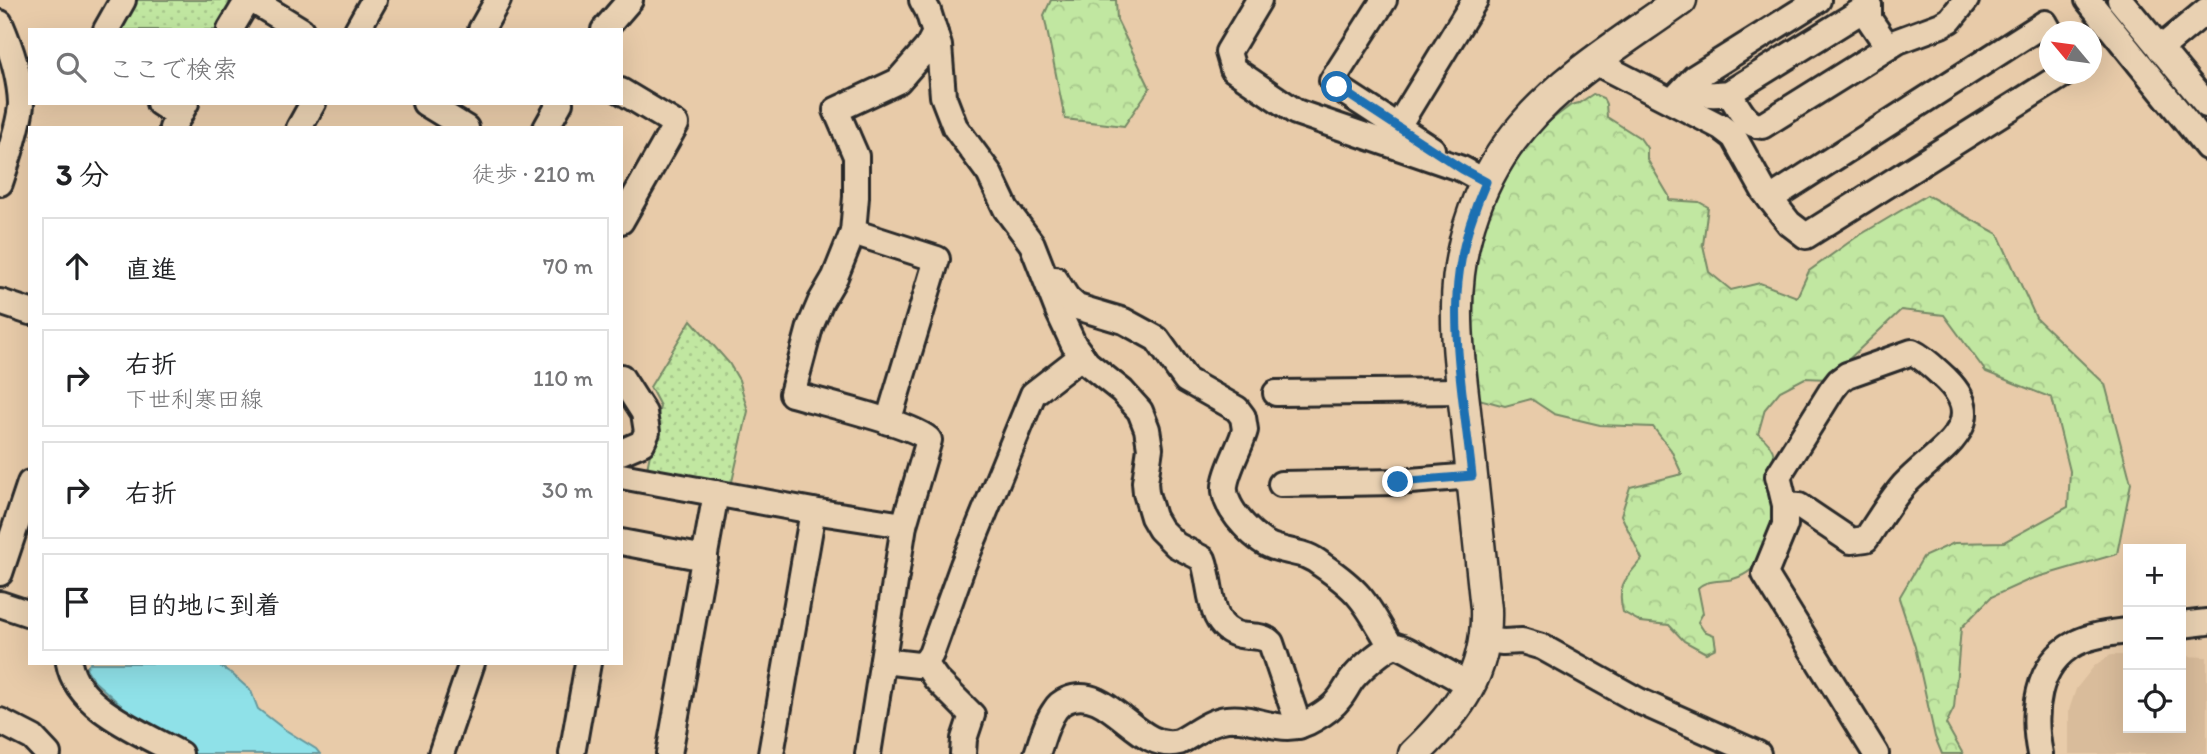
<!DOCTYPE html>
<html lang="ja">
<head>
<meta charset="utf-8">
<style>
	body { margin:0; font-family:Itim,"Klee One",sans-serif; background:#f2f2f2; color:#202124 }
	.controls { position:absolute; right:21px; bottom:21px; display:grid; overflow:hidden; border-radius:0px; box-shadow:0 7px 28px #0002 }
	.controls button { width:63px; height:63px; display:grid; place-items:center; padding:0; border:0; border-bottom:2px solid #e0e0e0; background:#fff; color:#202124; font:35px sans-serif }
	.compass { position:absolute; left:2039px; top:21px; width:63px; height:63px; border-radius:50%; background:#fff; box-shadow:0 7px 28px #0002; rotate:299deg }
	.stop { position:absolute; width:21px; height:21px; margin:-16px; border:5px solid #1f6fb2; border-radius:50%; background:#fff }
	.stop.end { background:#1f6fb2; border-color:#fff; box-shadow:0 2px 7px #0008 }
	.list { margin:0; padding:0; list-style:none }
	h2 { display:flex; justify-content:space-between; align-items:center; height:91px; margin:0; padding:0 28px; font-size:30px }
	h2 small { font-size:23px; font-weight:400; color:#757577 }
	.list li { display:grid; grid-template-columns:46px 1fr auto; gap:21px; align-items:center; box-sizing:border-box; height:98px; margin:0 14px 14px; padding:0 14px; border:2px solid #e0e0e0; border-radius:0px }
	.list b { display:block; font-size:26px; white-space:nowrap }
	.list p { margin:0; font-size:23px; white-space:nowrap; color:#757577 }
	.list em { font-size:23px; font-style:normal; color:#757577 }
	.icon { flex:none; width:38px; height:38px; fill:none; stroke:currentColor; stroke-width:2; stroke-linecap:round; stroke-linejoin:round }
	.map { position:relative; flex:none; width:2207px; height:754px; overflow:hidden }
	.search { position:absolute; background:#fff; box-shadow:0 7px 28px #0002; left:28px; top:28px; width:595px; height:77px; display:flex; align-items:center; gap:18px; box-sizing:border-box; padding:0 24px; border-radius:0px; color:#757577; font-size:26px }
	.panel { position:absolute; background:#fff; box-shadow:0 7px 28px #0002; left:28px; top:126px; width:595px; height:539px; border-radius:0px }
	.map>svg:first-child { display:block }
	.built { fill:#d9bc9b }
	.grass { fill:url(#grass-dots); stroke:#768966; stroke-width:2 }
	.forest { fill:url(#forest-crowns); stroke:#768966; stroke-width:2 }
	.water { fill:#8fe1e8; stroke:#67989c; stroke-width:2 }
	.lines { fill:none; stroke-linecap:round; stroke-linejoin:round }
	.minor-casing { stroke:#2b2b2b; stroke-width:30 }
	.major-casing { stroke:#2b2b2b; stroke-width:35 }
	.minor { stroke:#e9d1b2; stroke-width:24 }
	.major { stroke:#e9d1b2; stroke-width:30 }
	.route { stroke:#1f6fb2; stroke-width:9 }
</style>
</head>
<body>
<div class="map">
<svg width="2207" height="754" viewBox="0 0 2207 754">
	<defs>
		<pattern id="grass-dots" width="8" height="8" patternUnits="userSpaceOnUse" patternTransform="scale(1.75)"><rect width="8" height="8" fill="#c1e7a1"/><path d="M2 2h.1M6 6h.1" fill="none" stroke="#a6c68b" stroke-width="1.8" stroke-linecap="round"/></pattern>
		<pattern id="forest-crowns" width="20" height="18" patternUnits="userSpaceOnUse" patternTransform="scale(1.75)"><rect width="20" height="18" fill="#c1e7a1"/><path d="M2 6a3 3 0 1 1 6 0M12 15a3 3 0 1 1 6 0" fill="none" stroke="#a6c68b"/></pattern>
	</defs>
	<rect width="100%" height="100%" fill="#e8cba9"/>
	<filter id="ink" filterUnits="userSpaceOnUse"><feTurbulence type="fractalNoise" baseFrequency=".0143" numOctaves="2"/><feDisplacementMap in="SourceGraphic" scale="14" xChannelSelector="R" yChannelSelector="G"/><feConvolveMatrix kernelMatrix="1 2 1 2 8 2 1 2 1" color-interpolation-filters="sRGB"/></filter>
	<g filter="url(#ink)">
		<polygon class="built" points="2111,655 2128,655 2128,728 2181,728 2181,656 2207,657 2207,754 2069,754 2069,710 2076,689 2095,665"/>
		<g class="grass">
			<polygon points="132,0 228,0 233,9 220,30 115,30"/>
			<polygon points="691,320 729,363 739,380 748,411 727,504 643,488 660,406 650,387"/>
		</g>
		<g class="forest">
			<polygon points="1051,0 1116,0 1117,20 1150,88 1124,126 1065,119 1044,15"/>
			<path d="M1593,94L1603,98L1606,104L1607,117L1640,138L1647,148V159L1669,196V200L1699,202L1708,207L1703,245L1709,272L1731,290L1760,283L1797,297L1809,271L1855,238L1927,195L1998,234L2036,318L2105,384L2131,483L2117,554L2031,579L1991,597L1961,628L1954,708L1946,724L1963,754H1942L1935,737L1915,647L1899,598L1923,557L1954,543L2004,542L2068,507L2070,471L2052,398L1986,372L1944,315L1901,310L1828,379L1805,378L1780,391L1765,409L1758,434C1781,449 1775,466 1769,490C1771,496 1776,503 1776,510C1775,538 1763,571 1733,579C1722,582 1706,579 1698,588L1703,613L1698,622L1704,631L1714,635L1716,648L1706,653L1684,641L1669,625L1641,622L1623,612C1616,586 1626,578 1642,559L1621,515L1630,487L1682,474L1671,450L1653,427L1600,425L1554,414L1531,399L1505,406L1475,398L1458,344L1488,190L1531,135L1571,105L1579,103Z"/>
		</g>
		<polygon class="water" points="90,663 214,663 231,673 251,691 258,709 284,729 316,749 320,754 182,754 142,724 94,681 86,668"/>
		<g class="lines">
			<g class="minor-casing">
				<g id="minor">
					<polyline points="252,0 301,30"/>
					<path d="M922,0L928,11L939,46L943,96L955,127L989,173L1006,209L1032,244L1059,313L1074,345L1087,363L1122,391L1140,411L1147,429L1150,448L1145,482L1146,493L1153,517L1160,529L1176,545L1203,559C1213,585 1206,627 1240,635C1251,637 1264,635 1271,643L1299,726"/>
					<polyline points="1259,0 1228,52 1233,69 1296,112 1462,169 1486,182"/>
					<polyline points="1384,0 1332,81 1337,87 1432,149"/>
					<polyline points="2088,0 2207,147"/>
					<polyline points="2120,0 2207,105"/>
					<polyline points="1869,6 1869,19 1888,47"/>
					<path d="M0,23C11,49 20,75 21,103C21,121 6,165 0,183"/>
					<polyline points="106,30 123,0"/>
					<polyline points="230,30 248,0"/>
					<polyline points="357,30 374,0"/>
					<polyline points="481,30 498,0"/>
					<polyline points="604,30 630,0"/>
					<polyline points="2160,49 2207,10"/>
					<polyline points="1595,62 1721,127 1734,137 1764,191 1789,223 1806,236 2064,74"/>
					<path d="M1688,85C1702,96 1713,95 1729,93L1869,6"/>
					<polyline points="621,91 676,124 621,221"/>
					<path d="M1729,93C1738,106 1745,126 1762,126L1898,41L1941,25L1950,20L1966,0"/>
					<polyline points="1677,96 1694,78 1818,0"/>
					<polyline points="159,103 179,116"/>
					<polyline points="425,103 466,128"/>
					<polyline points="1398,126 1475,0"/>
					<polyline points="172,128 186,103"/>
					<polyline points="299,128 313,103"/>
					<polyline points="546,128 560,103"/>
					<polyline points="1770,199 2045,23 2050,32"/>
					<polyline points="853,232 937,259 888,422"/>
					<path d="M1055,279L1067,298L1077,307L1124,321L1157,339L1186,380L1237,409L1243,417L1245,430C1241,446 1223,476 1225,491C1227,512 1257,543 1277,548C1296,554 1306,552 1322,565C1335,574 1349,584 1359,596C1372,611 1381,630 1391,646"/>
					<polyline points="0,302 30,312"/>
					<polyline points="621,377 644,413 647,432 642,443 621,452"/>
					<polyline points="1276,393 1463,391"/>
					<polyline points="621,476 813,511 904,525"/>
					<polyline points="1281,484 1398,482 1472,476"/>
					<path d="M1785,505L1799,506L1851,541L1866,539C1878,521 1890,501 1904,485C1934,452 1994,426 1946,379C1936,370 1925,358 1912,352L1847,375L1839,381L1832,390L1778,476L1785,505V525L1765,574L1876,754"/>
					<polyline points="621,542 705,558"/>
					<polyline points="0,573 30,483"/>
					<polyline points="0,604 30,614"/>
					<polyline points="2181,625 2207,622"/>
					<polyline points="1485,640 1503,642 1522,641 1542,647 1639,701 1758,754"/>
					<polyline points="883,661 918,665 925,663 931,654 963,565 1033,394 1082,356"/>
					<path d="M69,663C77,709 143,733 180,754"/>
					<polyline points="925,663 936,679 972,715 964,739 963,754"/>
					<polyline points="0,721 33,738 48,754"/>
					<polyline points="441,754 472,663"/>
					<polyline points="572,754 588,663"/>
					<polyline points="669,754 716,493"/>
					<polyline points="771,754 813,511"/>
					<path d="M868,754L904,525L929,440C917,425 816,401 792,394L810,327L821,301L835,277L853,232L856,197V156L836,110L898,81L927,48L935,33"/>
					<path d="M1037,754C1042,740 1046,722 1055,710C1058,705 1062,702 1067,700C1109,682 1138,754 1179,742C1195,734 1209,721 1227,719C1259,715 1283,739 1314,719C1323,714 1333,707 1339,699C1345,692 1348,684 1354,677C1361,669 1386,645 1396,646C1405,646 1456,679 1471,685"/>
					<path d="M2040,754C2032,715 2035,664 2076,643C2092,635 2110,633 2128,631"/>
				</g>
			</g>
			<g class="major-casing">
				<path id="major" d="M1414,754C1458,712 1488,673 1486,609C1480,549 1473,489 1467,429C1463,389 1456,348 1457,307C1457,243 1480,175 1523,126C1566,75 1627,39 1681,0"/>
			</g>
			<use href="#minor" class="minor"/>
			<use href="#major" class="major"/>
		</g>
	</g>
	<g class="lines" filter="url(#ink)">
		<path class="route" d="M1337,87L1462,169L1486,182C1470,218 1459,255 1457,295C1454,351 1466,419 1472,476L1398,482"/>
	</g>
</svg>
<div class="controls">
<button>+</button>
<button>−</button>
<button><svg class="icon" aria-label="locate" viewBox="0 0 24 24"><circle cx="12" cy="12" r="6"/><path d="M12 2v4M12 18v4M2 12h4M18 12h4"/></svg></button>
</div>
<svg class="compass" viewBox="-18 -18 36 36"><path d="M0-13l5 13h-10z" fill="#e53935"/><path d="M0 13l5-13h-10z" fill="#757577"/></svg>
<div class="stop" style="left:1337px;top:87px"></div>
<div class="stop end" style="left:1398px;top:482px"></div>
<div class="search"><svg class="icon" aria-label="search" viewBox="0 0 24 24"><circle cx="10" cy="10" r="6"/><path d="M15 15l6 6"/></svg>ここで検索</div>
<section class="panel">
<h2>3 分<small>徒歩 · 210 m</small></h2>
<ul class="list">
<li><svg class="icon" aria-label="ahead" viewBox="0 0 24 24"><path d="M12 20V5M6 11l6-6 6 6"/></svg><div><b>直進</b></div><em>70 m</em></li>
<li><svg class="icon" aria-label="right" viewBox="0 0 24 24"><path d="M7 20v-9h11M14 6l5 5-5 5"/></svg><div><b>右折</b><p>下世利寒田線</p></div><em>110 m</em></li>
<li><svg class="icon" aria-label="right" viewBox="0 0 24 24"><path d="M7 20v-9h11M14 6l5 5-5 5"/></svg><div><b>右折</b></div><em>30 m</em></li>
<li><svg class="icon" aria-label="arrive" viewBox="0 0 24 24"><path d="M6 21V4h12l-3 4 3 4H6"/></svg><div><b>目的地に到着</b></div></li>
</ul>
</section>
</div>
</body>
</html>
